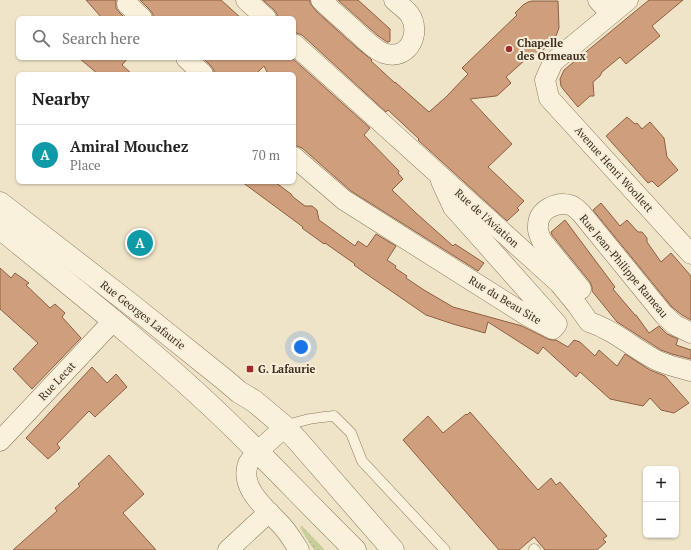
<!DOCTYPE html>
<html lang="en">
<head>
<meta charset="utf-8">
<style>
	body { margin:0; font-family:"PT Serif",serif; background:#f6f6f6; color:#222 }
	.controls { position:absolute; right:12px; bottom:12px; display:grid; overflow:hidden; border-radius:6px; box-shadow:0 1px 3px #0004 }
	.controls button { width:36px; height:36px; display:grid; place-items:center; padding:0; border:0; border-bottom:1px solid #e0e0e0; background:#fff; color:#222; font:20px sans-serif }
	.you { position:absolute; left:301px; top:347px; width:14px; height:14px; margin:-10px; border:3px solid #fff; border-radius:50%; background:#1a73e8; box-shadow:0 0 0 6px #1a73e833 }
	.badge { display:grid; place-items:center; width:26px; height:26px; border-radius:50%; background:#9e2a2b; color:#fff; font-size:13px; font-weight:700 }
	.pin { position:absolute; translate:-50% -50%; border:2px solid #fff; box-shadow:0 1px 4px #0006 }
	.list { margin:0; padding:0; list-style:none }
	h2 { display:flex; justify-content:space-between; align-items:center; height:52px; margin:0; padding:0 16px; font-size:17px }
	h2 small { font-size:13px; font-weight:400; color:#767676 }
	.list li { display:grid; grid-template-columns:26px 1fr auto; gap:12px; align-items:center; box-sizing:border-box; height:60px; padding:0 16px; border-top:1px solid #e0e0e0 }
	.list b { display:block; font-size:15px; white-space:nowrap }
	.list p { margin:0; font-size:13px; white-space:nowrap; color:#767676 }
	.list em { font-size:13px; font-style:normal; color:#767676 }
	.icon { flex:none; width:22px; height:22px; fill:none; stroke:currentColor; stroke-width:2; stroke-linecap:round; stroke-linejoin:round }
	.map { position:relative; flex:none; width:691px; height:550px; overflow:hidden }
	.search { position:absolute; background:#fff; box-shadow:0 1px 3px #0004; left:16px; top:16px; width:280px; height:44px; display:flex; align-items:center; gap:10px; box-sizing:border-box; padding:0 14px; border-radius:6px; color:#767676; font-size:15px }
	.panel { position:absolute; background:#fff; box-shadow:0 1px 3px #0004; left:16px; top:72px; width:280px; height:112px; border-radius:6px }
	.map>svg:first-child { display:block }
	.grass { fill:url(#grass-dots) }
	.building { fill:#cf9f7d; stroke:#8d5f41 }
	.lines { fill:none; stroke-linecap:round; stroke-linejoin:round }
	.service-casing { stroke:#8d765c; stroke-width:11 }
	.minor-casing { stroke:#8d765c; stroke-width:21 }
	.tertiary-casing { stroke:#8d765c; stroke-width:23 }
	.service { stroke:#faf1dc; stroke-width:10 }
	.minor { stroke:#faf1dc; stroke-width:20 }
	.tertiary { stroke:#faf1dc; stroke-width:22 }
	.poi-dot { fill:#9e2a2b; stroke:#f7eed8; stroke-width:1.5 }
	.labels { text-anchor:middle; dominant-baseline:central; stroke-width:4; stroke-linejoin:round; paint-order:stroke }
	.poi-label { font-size:11px; font-weight:bold; fill:#3d2e20; stroke:#f7eed8; text-anchor:start }
	.street-label { font-size:11px; fill:#3d2e20; stroke:#f7eed8 }
</style>
</head>
<body>
<div class="map">
<svg width="691" height="550" viewBox="0 0 691 550">
	<defs>
		<pattern id="grass-dots" width="8" height="8" patternUnits="userSpaceOnUse"><rect width="8" height="8" fill="#c9cf9b"/><path d="M2 2h.1M6 6h.1" fill="none" stroke="#aeb285" stroke-width="1.8" stroke-linecap="round"/></pattern>
	</defs>
	<rect width="100%" height="100%" fill="#f0e4c8"/>
	<polygon class="grass" points="302,526 325,550 314,550 300,528"/>
	<g class="building">
		<polygon points="86,0 116,0 116,8 119,12 125,18 102,18"/>
		<polygon points="140,0 221,0 241,18 153,18 153,14 150,10"/>
		<polygon points="263,0 310,0 310,3 317,12 357,48 372,60 371,61 395,83 395,82 429,112 446,97 468,74 462,68 517,15 515,13 523,5 528,2 532,1 558,1 559,28 556,36 537,57 534,52 506,77 511,83 498,95 496,96 470,99 512,144 488,167 524,201 517,208 519,210 507,221 418,140 419,139 388,110 386,112 302,35 297,33 294,33 294,18 277,18 277,14 274,10"/>
		<polygon points="338,0 358,0 390,29 390,41 389,42 387,42 377,35"/>
		<polygon points="649,0 683,0 652,26 660,36 626,64 620,57 602,72 600,76 593,82 594,96 590,96 578,107 563,89 561,86 560,79 564,70"/>
		<polygon points="79,58 128,58 122,65 132,74 98,74"/>
		<polygon points="203,58 292,58 370,128 364,135 399,171 398,173 403,179 392,190 416,213 453,246 455,244 484,263 478,271 351,191 302,148 297,146 294,146 294,74 268,74 264,66 256,74 214,74 214,70 211,66"/>
		<polygon points="627,117 635,124 637,123 642,129 650,122 664,138 667,157 678,170 658,187 652,181 648,183 606,136"/>
		<polygon points="242,182 275,182 291,194 293,197 305,206 312,206 317,210 319,220 355,246 358,241 367,247 376,234 396,246 387,260 396,266 395,268 407,276 406,278 424,290 453,307 522,326 548,339 552,340 556,340 568,347 574,340 580,342 595,356 599,350 617,366 625,354 650,370 665,376 689,403 674,413 661,410 650,398 643,406 610,399 580,372 576,377 543,347 538,354 488,322 485,333 453,324 426,315 365,273 354,265 355,264 325,243 324,244 302,228 303,227"/>
		<polygon points="601,203 620,226 627,220 638,232 642,232 647,238 647,242 661,262 671,253 691,276 691,320 682,315 672,307 593,210"/>
		<polygon points="565,220 615,287 613,289 635,315 636,315 649,333 659,326 667,334 678,339 676,345 691,350 691,359 672,354 661,350 617,322 592,291 592,287 590,282 552,235 551,232"/>
		<polygon points="0,268 11,278 15,273 29,283 26,285 50,308 55,304 65,313 62,317 81,338 32,389 13,369 38,343 0,309"/>
		<polygon points="92,367 107,383 116,374 127,387 95,417 89,411 57,444 60,448 48,459 26,438"/>
		<polygon points="470,412 538,490 551,478 556,485 560,482 607,536 603,539 606,542 597,550 545,550 534,537 519,550 499,550 403,440 428,416 443,433 466,414 467,415"/>
		<polygon points="109,455 144,494 123,513 156,550 13,550 57,511 55,508 80,486 78,484"/>
	</g>
	<g class="lines">
		<g class="service-casing">
			<g id="service">
				<path d="M285,427C301,419 315,418 334,416L351,433L362,461L445,550"/>
				<polyline points="534,549 535,550"/>
			</g>
		</g>
		<g class="minor-casing">
			<g id="minor">
				<polyline points="246,0 266,18"/>
				<path d="M321,0C331,10 342,19 353,29C362,37 376,52 387,54C410,59 421,32 410,15C406,9 399,5 394,0"/>
				<polyline points="598,0 611,14"/>
				<polyline points="628,0 553,62 545,80 549,98 691,254"/>
				<polyline points="127,4 142,18"/>
				<path d="M294,44L559,283L577,305L589,322C614,330 633,348 656,360C666,365 679,368 691,371"/>
				<polyline points="186,58 203,74"/>
				<polyline points="294,157 344,200 526,315 553,329 557,324 453,207 441,181"/>
				<path d="M581,289L542,241C540,236 537,232 538,226C538,210 556,201 570,205C574,206 578,210 581,213L664,315L675,325L691,333"/>
				<path d="M285,427C277,434 251,456 248,464C239,489 268,510 283,527C289,534 294,542 299,550"/>
				<polyline points="0,441 114,320"/>
				<polyline points="228,550 269,512"/>
			</g>
		</g>
		<g class="tertiary-casing">
			<g id="tertiary">
				<polyline points="0,203 129,303 225,380 239,392 254,401 285,427 298,441 393,550"/>
				<path d="M0,228C72,287 145,344 213,408C262,454 307,503 355,550"/>
			</g>
		</g>
		<use href="#service" class="service"/>
		<use href="#minor" class="minor"/>
		<use href="#tertiary" class="tertiary"/>
	</g>
	<g class="poi-dot">
		<circle cx="509" cy="49" r="4"/>
		<rect x="246" y="365" width="8" height="8" rx="2"/>
	</g>
	<g class="labels">
		<g class="poi-label">
			<text x="517" y="43">Chapelle<tspan x="517" dy="13">des Ormeaux</tspan></text>
			<text x="258" y="369">G. Lafaurie</text>
		</g>
		<g class="street-label">
			<text transform="translate(614 169) rotate(48)">Avenue Henri Woollett</text>
			<text transform="translate(487 218) rotate(42)">Rue de l'Aviation</text>
			<text transform="translate(624 266) rotate(50)">Rue Jean-Philippe Rameau</text>
			<text transform="translate(505 300) rotate(31)">Rue du Beau Site</text>
			<text transform="translate(143 315) rotate(38)">Rue Georges Lafaurie</text>
			<text transform="translate(57 381) rotate(-47)">Rue Lecat</text>
		</g>
	</g>
</svg>
<div class="controls">
<button>+</button>
<button>−</button>
</div>
<div class="you"></div>
<div class="pin badge" style="left:140px;top:243px;background:#0f9aa8">A</div>
<div class="search"><svg class="icon" aria-label="search" viewBox="0 0 24 24"><circle cx="10" cy="10" r="6"/><path d="M15 15l6 6"/></svg>Search here</div>
<section class="panel">
<h2>Nearby<small></small></h2>
<ul class="list">
<li><span class="badge" style="background:#0f9aa8">A</span><div><b>Amiral Mouchez</b><p>Place</p></div><em>70 m</em></li>
</ul>
</section>
</div>
</body>
</html>
